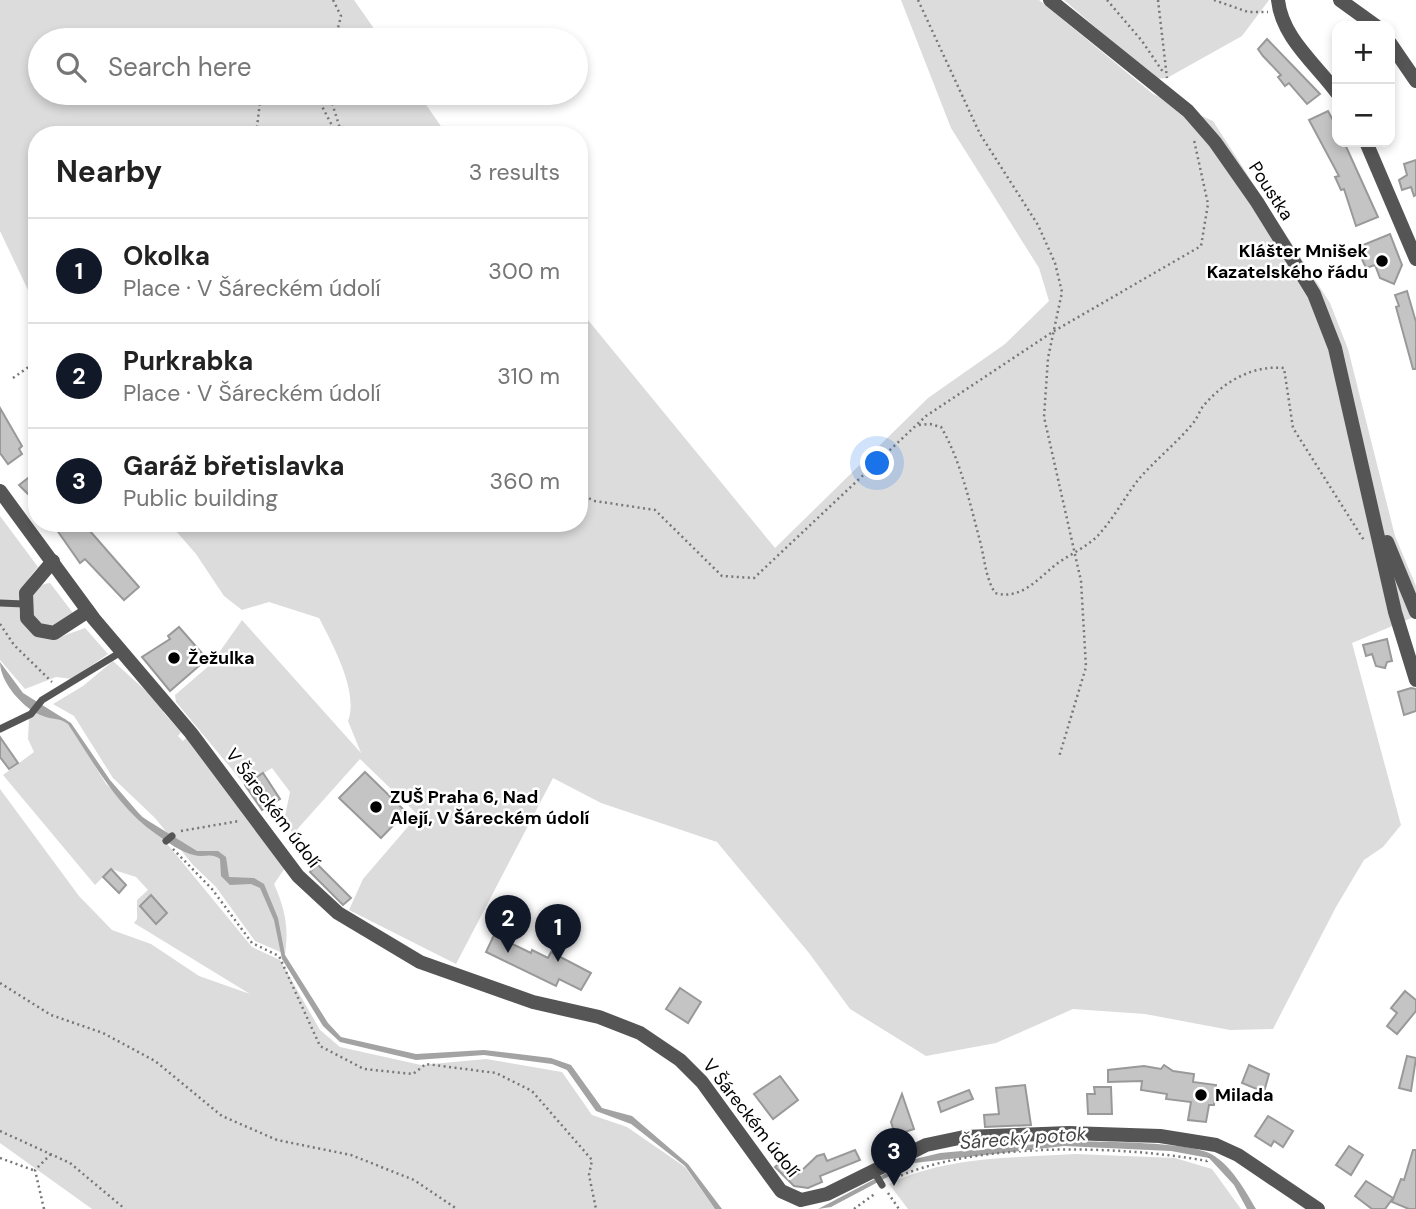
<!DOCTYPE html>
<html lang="en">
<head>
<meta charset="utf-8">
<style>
	body { margin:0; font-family:"DM Sans",sans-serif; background:#f2f2f2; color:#222 }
	.controls { position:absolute; right:21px; top:21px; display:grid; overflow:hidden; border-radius:14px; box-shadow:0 4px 10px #0003 }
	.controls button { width:63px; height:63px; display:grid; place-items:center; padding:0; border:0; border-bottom:2px solid #e0e0e0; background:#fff; color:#222; font:35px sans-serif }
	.you { position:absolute; left:878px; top:464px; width:24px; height:24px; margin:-18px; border:5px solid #fff; border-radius:50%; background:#1a73e8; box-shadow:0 0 0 10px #1a73e833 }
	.badge { display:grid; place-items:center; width:46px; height:46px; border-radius:50%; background:#111827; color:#fff; font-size:23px; font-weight:700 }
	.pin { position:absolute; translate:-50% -58px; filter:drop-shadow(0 2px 4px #0008) }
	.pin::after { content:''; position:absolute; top:37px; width:24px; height:21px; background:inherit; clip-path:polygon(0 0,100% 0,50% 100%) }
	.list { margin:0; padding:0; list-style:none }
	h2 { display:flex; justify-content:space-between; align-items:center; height:91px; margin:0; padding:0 28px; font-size:30px }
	h2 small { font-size:23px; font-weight:400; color:#767676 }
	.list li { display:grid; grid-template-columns:46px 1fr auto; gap:21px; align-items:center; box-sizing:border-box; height:105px; padding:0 28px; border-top:2px solid #e0e0e0 }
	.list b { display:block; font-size:26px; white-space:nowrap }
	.list p { margin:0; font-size:23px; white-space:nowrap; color:#767676 }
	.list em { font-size:23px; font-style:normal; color:#767676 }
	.icon { flex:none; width:38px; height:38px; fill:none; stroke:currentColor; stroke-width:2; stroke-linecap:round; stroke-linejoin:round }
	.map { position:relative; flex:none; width:1416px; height:1209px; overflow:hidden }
	.search { position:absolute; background:#fff; box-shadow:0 4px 10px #0003; left:28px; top:28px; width:560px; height:77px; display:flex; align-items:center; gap:18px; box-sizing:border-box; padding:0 24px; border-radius:38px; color:#767676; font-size:26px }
	.panel { position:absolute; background:#fff; box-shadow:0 4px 10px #0003; left:28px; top:126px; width:560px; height:406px; border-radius:28px }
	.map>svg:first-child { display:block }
	.green { fill:#dcdcdc }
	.water { fill:#a3a3a3 }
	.building { fill:#c4c4c4; stroke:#999; stroke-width:2 }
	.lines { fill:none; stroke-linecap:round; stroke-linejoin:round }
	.path { stroke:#777; stroke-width:2.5; stroke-dasharray:2 3.5; stroke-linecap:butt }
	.service { stroke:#555; stroke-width:7 }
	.minor { stroke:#555; stroke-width:14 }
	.tertiary { stroke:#555; stroke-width:14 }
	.poi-dot { fill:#000; stroke:#fff; stroke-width:2.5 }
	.labels { text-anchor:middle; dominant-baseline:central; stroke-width:5; stroke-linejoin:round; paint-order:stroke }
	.street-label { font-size:18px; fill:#000; stroke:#fff }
	.poi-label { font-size:18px; font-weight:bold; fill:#000; stroke:#fff; text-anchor:start }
	.water-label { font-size:19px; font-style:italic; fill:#444; stroke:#fff }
</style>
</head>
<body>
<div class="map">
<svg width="1416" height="1209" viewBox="0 0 1416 1209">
	<rect width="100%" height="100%" fill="#fff"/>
	<g class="green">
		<polygon points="0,0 354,0 382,40 40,40 40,93 418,93 447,135 37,135 37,309 0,231"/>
		<path d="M901,0H1039L1153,94L1213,121L1330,303L1348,349L1395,536L1416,586V616L1352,643L1401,825L1383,847L1364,860L1336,907L1273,1029L1230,1030L1145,1014L1073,1009L996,1043L926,1056L850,1009L809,953L717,842L601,803L553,778L456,964L349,910L363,879L418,815L360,759L293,834L284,821L290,792L272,768L245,785L176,702L175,695L211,664L242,620L361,753L348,721C359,692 333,645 319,618L269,602L242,610L224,596L196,554L169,523H579V309L775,548L928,398L1005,344L1049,301L1039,268L951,128Z"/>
		<polygon points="1064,0 1269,0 1242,36 1167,78 1155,79"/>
		<path d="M0,516L38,567C25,582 16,595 20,616L60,637L85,628L108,654L72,679L56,677L25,689L0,660Z"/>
		<path d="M50,583L73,613L55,626H44L30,611C31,594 32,586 50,583Z"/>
		<path d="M113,661L166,709L163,712L181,732L178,736L183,741L186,738L195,748L285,868L274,884C285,909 289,927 285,954L255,941L216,887L193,865L155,818L113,778L74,716L53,704L83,686Z"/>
		<polygon points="40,711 66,719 106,784 150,823 252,947 280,960 320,1030 340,1047 421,1065 486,1059 562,1072 592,1115 627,1127 685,1167 715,1209 92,1209 0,1143 0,789 79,896 112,930 151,944 199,976 250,994 134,923 137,919 137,900 148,890 136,877 111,869 95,885 3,775 34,752 28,739 29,718"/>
		<path d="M1076,1154L1175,1158L1212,1169L1241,1209H908L889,1184C946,1156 1014,1158 1076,1154Z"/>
	</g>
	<g class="water">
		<path d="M0,662L23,693L71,723L110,780L142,817L197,851H218L226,857L229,877L254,878L264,884L278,918L285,955L328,1023L341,1037L416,1054L484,1050L551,1058L571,1065L602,1108L632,1116L688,1164L722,1209H715L685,1166L631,1124L596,1111L567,1070L552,1064L484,1055L416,1060L340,1042L323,1026L282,959L274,920L260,888L251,884L230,885L221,876L220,859C211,852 204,858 194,855C182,853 166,841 156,834C118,808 93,762 68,724C58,717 53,720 43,716C23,709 0,682 0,662Z"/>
		<path d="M1068,1141C1098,1142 1191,1141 1213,1155C1232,1167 1245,1190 1256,1209H1247L1234,1185L1209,1158L1171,1151L1064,1146L914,1163L831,1207L818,1209L911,1160L940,1153Z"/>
	</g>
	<g class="building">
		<polygon points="1267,39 1320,94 1307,104 1289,83 1285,86 1278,77 1281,75 1263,56 1258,49"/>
		<polygon points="1328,111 1337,128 1337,142 1344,142 1378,217 1356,226 1344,189 1341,190 1335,177 1339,176 1309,120"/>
		<polygon points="1416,160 1416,195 1414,196 1411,187 1402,190 1399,180 1407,175 1404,164"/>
		<polygon points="1390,234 1402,265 1394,284 1380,278 1375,265 1366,268 1361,257 1367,255 1363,245"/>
		<polygon points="1407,291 1416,322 1416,369 1413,369 1396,307 1399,306 1395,295"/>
		<polygon points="0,408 22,446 19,449 22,454 8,464 0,453"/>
		<polygon points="37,471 37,503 19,485"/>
		<polygon points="52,523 83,523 139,587 124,600 85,559 80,563"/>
		<polygon points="179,627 207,659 170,691 142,657 170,639 168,636"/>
		<polygon points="1387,639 1392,661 1387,662 1385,668 1376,666 1372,654 1366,656 1363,645"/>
		<polygon points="1411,688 1416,689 1416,711 1404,715 1398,692"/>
		<polygon points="0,737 18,763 9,769 0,757"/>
		<polygon points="365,772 406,812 381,838 339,798"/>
		<polygon points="263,773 280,799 262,810 245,785"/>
		<polygon points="317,864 351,898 343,905 310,872"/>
		<polygon points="111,869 126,885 119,893 103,877"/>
		<polygon points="151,895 167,913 156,924 140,906"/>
		<polygon points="494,935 531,953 532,950 548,958 551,952 591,973 581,990 559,979 556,986 486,952"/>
		<polygon points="680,988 701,1002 688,1023 666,1009"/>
		<polygon points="1405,991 1416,1000 1416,1011 1397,1034 1387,1026 1397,1013 1391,1008"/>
		<polygon points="1407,1056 1416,1058 1411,1091 1399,1088"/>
		<polygon points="1164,1065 1173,1071 1194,1074 1193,1082 1216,1085 1214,1105 1209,1105 1206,1122 1188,1120 1191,1102 1166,1099 1167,1094 1141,1090 1142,1081 1108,1082 1108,1070 1144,1066 1161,1069"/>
		<polygon points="1249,1065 1269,1074 1264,1092 1242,1083"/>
		<polygon points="780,1076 798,1100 773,1119 754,1094"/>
		<polygon points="1025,1085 1031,1125 985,1127 984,1115 999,1114 996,1088"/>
		<polygon points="1094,1087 1111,1087 1112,1114 1088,1114 1087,1094 1095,1094"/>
		<polygon points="969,1090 973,1099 941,1112 938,1102"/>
		<polygon points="902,1094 914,1129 895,1135 891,1122"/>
		<polygon points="1268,1116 1293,1131 1283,1147 1274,1141 1271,1146 1255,1136"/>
		<polygon points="1349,1146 1363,1155 1351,1175 1336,1165"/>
		<polygon points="855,1150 860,1160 820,1176 822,1182 808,1188 794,1186 775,1167 784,1159 798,1174 817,1156 824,1154 827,1161"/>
		<polygon points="1413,1150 1416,1150 1416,1209 1409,1209 1392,1202 1401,1179 1404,1180"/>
		<polygon points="1366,1181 1393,1198 1385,1209 1372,1209 1355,1196"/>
	</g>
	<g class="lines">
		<g class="path">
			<polyline points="333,0 341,16 335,40"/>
			<polyline points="918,0 980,134 1038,225 1055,263 1062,292 1048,358 1044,417 1081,581 1086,667 1059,757"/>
			<polyline points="1107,0 1142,41 1163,72"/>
			<polyline points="1158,0 1167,78"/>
			<polyline points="1214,0 1248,12 1268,12"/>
			<polyline points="272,40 276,37 285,40"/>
			<polyline points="315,93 337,135"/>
			<polyline points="329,93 342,135"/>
			<polyline points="242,135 257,127 261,93"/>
			<polyline points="13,378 37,361"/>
			<path d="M919,425L930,424L941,427C961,461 970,504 980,541C985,560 985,576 995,593C1020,600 1036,581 1054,566C1069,554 1089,547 1101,532C1115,516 1125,497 1138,480C1155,460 1177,443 1194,422C1198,417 1200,409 1205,404C1225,381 1253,365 1284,368L1293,428L1365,542"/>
			<polyline points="579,494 595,501 655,510 722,576 754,578 926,416 1054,331 1201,246 1208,204 1194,140"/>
			<polyline points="0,624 14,645 52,682"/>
			<polyline points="181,831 239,821"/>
			<polyline points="173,849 212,889 252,943 279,956 320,1046 364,1069 413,1074 426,1064 496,1073 532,1091 592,1160 589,1175 596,1209"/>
			<polyline points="0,983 51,1015 103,1033 155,1061 222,1116 277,1140 351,1155 414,1180 457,1209"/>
			<polyline points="0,1131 70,1163 125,1209"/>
			<polyline points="0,1158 33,1170"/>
			<path d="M891,1180C971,1141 1120,1145 1207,1161L1209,1157"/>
			<polyline points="888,1193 899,1209"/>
			<polyline points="44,1209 35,1170 51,1154"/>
			<polyline points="854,1209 876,1193"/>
		</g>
		<g class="service">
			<polyline points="0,603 24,604"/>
			<polyline points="0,729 31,714 42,700 121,652"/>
			<polyline points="166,841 172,836"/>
			<polyline points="873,1170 882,1185"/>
		</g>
		<g class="minor">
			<polyline points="1050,0 1188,111 1215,142 1257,202 1314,294 1335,348 1395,612 1416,680"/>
			<polyline points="1340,0 1376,26"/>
			<polyline points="1390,43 1416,81"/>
			<polyline points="1387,542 1416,612"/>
			<polyline points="53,561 26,593 27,618 38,630 54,633 88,611"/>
		</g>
		<g class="tertiary">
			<path d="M1278,0C1282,38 1316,64 1337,93"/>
			<polyline points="1366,142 1416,259"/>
			<polyline points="0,491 94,619 191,733 298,876 338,913 420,962 533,1002 599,1017 640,1033 680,1060 702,1082 781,1191 801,1200 827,1194 926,1145 964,1137 1069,1133 1160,1136 1216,1145 1238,1155 1318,1209"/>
		</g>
	</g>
	<g class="poi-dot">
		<circle cx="1382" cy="261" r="7"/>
		<circle cx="174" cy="658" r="7"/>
		<circle cx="376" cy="807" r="7"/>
		<circle cx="1201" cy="1095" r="7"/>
	</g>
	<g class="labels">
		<g class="street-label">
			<text transform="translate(1271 191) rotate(57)">Poustka</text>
			<text transform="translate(273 808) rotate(53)">V Šáreckém údolí</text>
			<text transform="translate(751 1118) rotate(52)">V Šáreckém údolí</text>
		</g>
		<g class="poi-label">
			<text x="1368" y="251" text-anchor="end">Klášter Mnišek<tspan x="1368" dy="21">Kazatelského řádu</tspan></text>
			<text x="188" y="658">Žežulka</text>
			<text x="390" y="797">ZUŠ Praha 6, Nad<tspan x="390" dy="21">Alejí, V Šáreckém údolí</tspan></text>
			<text x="1215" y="1095">Milada</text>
		</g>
		<g class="water-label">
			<text transform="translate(1023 1138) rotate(-4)">Šárecký potok</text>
		</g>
	</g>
</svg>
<div class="controls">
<button>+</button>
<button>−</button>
</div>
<div class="you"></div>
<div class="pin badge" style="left:558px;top:962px">1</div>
<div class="pin badge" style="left:508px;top:953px">2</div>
<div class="pin badge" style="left:894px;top:1186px">3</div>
<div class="search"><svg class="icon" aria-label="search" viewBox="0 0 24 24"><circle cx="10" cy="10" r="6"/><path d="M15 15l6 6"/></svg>Search here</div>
<section class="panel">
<h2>Nearby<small>3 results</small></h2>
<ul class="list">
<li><span class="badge">1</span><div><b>Okolka</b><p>Place · V Šáreckém údolí</p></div><em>300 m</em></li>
<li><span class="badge">2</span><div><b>Purkrabka</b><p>Place · V Šáreckém údolí</p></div><em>310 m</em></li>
<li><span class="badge">3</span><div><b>Garáž břetislavka</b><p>Public building</p></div><em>360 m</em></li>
</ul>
</section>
</div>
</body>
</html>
